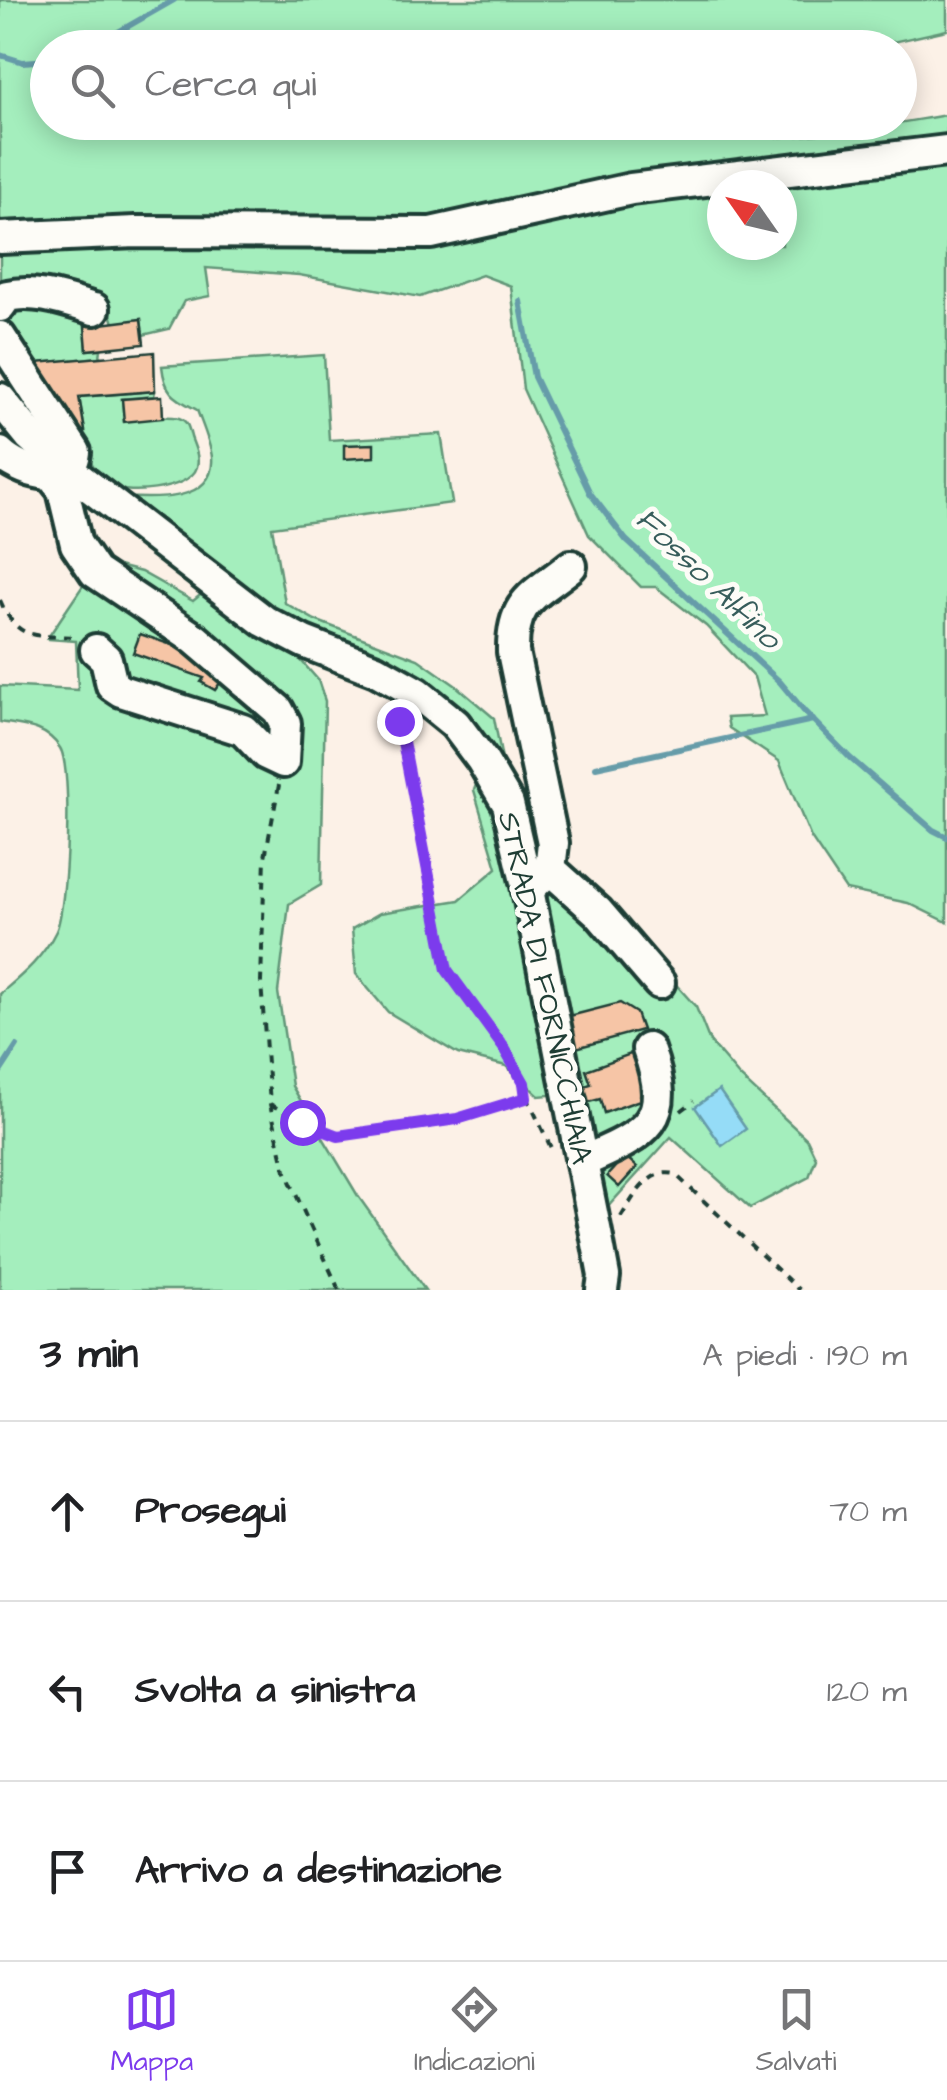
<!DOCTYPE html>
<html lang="it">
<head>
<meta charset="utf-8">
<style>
	body { margin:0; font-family:"Architects Daughter",sans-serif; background:#f6f6f6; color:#202124 }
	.compass { position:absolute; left:707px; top:170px; width:90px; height:90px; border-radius:50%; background:#fff; box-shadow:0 5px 25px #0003; rotate:304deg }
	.stop { position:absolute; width:30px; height:30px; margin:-22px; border:8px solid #7c3aed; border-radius:50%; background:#fff }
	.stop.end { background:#7c3aed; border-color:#fff; box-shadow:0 2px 10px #0008 }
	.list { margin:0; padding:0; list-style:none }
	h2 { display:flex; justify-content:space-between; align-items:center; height:130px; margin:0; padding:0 40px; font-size:42px }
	h2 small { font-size:32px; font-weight:400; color:#757577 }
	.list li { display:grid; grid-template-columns:65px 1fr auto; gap:30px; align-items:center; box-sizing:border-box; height:180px; padding:0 40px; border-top:2px solid #e0e0e0 }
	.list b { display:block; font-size:38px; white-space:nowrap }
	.list em { font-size:32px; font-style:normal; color:#757577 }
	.icon { flex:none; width:55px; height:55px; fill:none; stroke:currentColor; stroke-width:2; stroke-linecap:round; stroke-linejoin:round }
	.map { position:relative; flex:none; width:947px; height:1290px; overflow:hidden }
	.search { position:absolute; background:#fff; box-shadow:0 5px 25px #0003; left:30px; right:30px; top:30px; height:110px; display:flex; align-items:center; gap:25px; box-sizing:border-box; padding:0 35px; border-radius:55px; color:#757577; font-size:38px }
	.sheet { height:670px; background:#fff }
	nav { display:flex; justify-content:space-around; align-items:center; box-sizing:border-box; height:140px; border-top:2px solid #e0e0e0; background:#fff; font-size:28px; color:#757577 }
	nav a { display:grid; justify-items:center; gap:5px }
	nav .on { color:#7c3aed }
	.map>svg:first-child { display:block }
	.green { fill:#a4eebd; stroke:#629678; stroke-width:2.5; fill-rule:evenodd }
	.water { fill:#95dcf7; stroke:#669ca9; stroke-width:2.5 }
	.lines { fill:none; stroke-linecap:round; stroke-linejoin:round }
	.stream { stroke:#669ca9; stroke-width:6 }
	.building { fill:#f6c5a6; stroke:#1f3d34; stroke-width:2.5 }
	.minor-casing { stroke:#1f3d34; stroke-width:38 }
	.path { stroke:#1f3d34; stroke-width:4; stroke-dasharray:8 8; stroke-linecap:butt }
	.minor { stroke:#fdfcf7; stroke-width:30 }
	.route { stroke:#7c3aed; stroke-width:12 }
	.labels { text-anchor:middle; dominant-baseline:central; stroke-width:10; stroke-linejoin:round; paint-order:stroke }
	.street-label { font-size:30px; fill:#1f3d34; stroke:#fdfcf7 }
	.water-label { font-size:32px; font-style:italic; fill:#375d5b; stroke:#fdfcf7 }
</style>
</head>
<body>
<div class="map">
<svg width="947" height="1290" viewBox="0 0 947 1290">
	<rect width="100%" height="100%" fill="#fcf1e7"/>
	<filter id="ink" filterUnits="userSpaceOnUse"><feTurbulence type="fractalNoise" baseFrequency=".01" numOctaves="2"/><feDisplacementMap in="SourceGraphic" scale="20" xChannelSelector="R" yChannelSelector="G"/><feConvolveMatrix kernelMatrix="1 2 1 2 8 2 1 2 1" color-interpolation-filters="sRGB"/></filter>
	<g filter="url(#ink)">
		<g class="green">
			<path d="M0,0H947V30L866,48H48V122H702C725,158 905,121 947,115V922L908,903L846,890L811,838L779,761L729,728L727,718L765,716L754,677L706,626L656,587H641L589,535L523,389L511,286L482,275L420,297L299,275L206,268L210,296L184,301L169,329L143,335L141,320L114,323L107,302L84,291L0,294ZM722,185H782V245H722Z"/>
			<path d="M14,301L61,308L96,325L85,326L87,350L101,349L100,357L37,363L72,433L85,431L79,397L155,391L154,396L122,399L124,421C140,420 163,414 179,418C188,421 189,429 191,437C194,446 200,457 197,467C190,491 122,497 105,484L3,325L5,311Z"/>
			<path d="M324,355L329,440L441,434L452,503L272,527L285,603L315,620L418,659L455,685L494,718L507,786L460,719L291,623L120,497C151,499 216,504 212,457C210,442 202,424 197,410C175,398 165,394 162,366Z"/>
			<path d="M118,566L141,572L193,601L210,587L299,648L297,656L318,680L325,701L321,885L289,904L278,992L292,1086L358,1196L425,1290H0V994C22,975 43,958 56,931C67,909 73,768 60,748C46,726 24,726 0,722V686L78,690L76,641L47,639L90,575L292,723L108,574Z"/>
			<polygon points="479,777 497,811 561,1094 539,1096 506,1066 458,1054 388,1012 356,974 352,929 380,913 459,900 497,868 474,790"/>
			<polygon points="561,866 603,903 696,1007 710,1042 740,1077 807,1139 816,1158 809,1177 750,1208 671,1137 604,1211 536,890"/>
		</g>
		<polygon class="water" points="719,1090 746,1129 722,1146 695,1107"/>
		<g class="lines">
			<g class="stream">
				<polyline points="90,48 174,0"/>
				<polyline points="0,55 23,62 48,60"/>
				<polyline points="520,301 534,377 590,493 626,540 780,682 804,711 850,758 933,830 947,837"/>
				<polyline points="596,767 813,720"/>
				<polyline points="0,1072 17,1046"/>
			</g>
		</g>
		<g class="building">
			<polygon points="141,319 144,344 87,350 85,326"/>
			<polygon points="154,352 155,391 79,397 85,431 73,433 36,363"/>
			<polygon points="162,396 163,418 124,422 122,399"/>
			<polygon points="374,444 374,457 344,459 344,445"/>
			<polygon points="140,634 192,652 225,676 215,690 201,682 204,678 133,653"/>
			<polygon points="620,1003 636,1013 642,1030 569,1050 562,1018"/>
			<polygon points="636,1052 651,1096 604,1113 600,1099 589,1102 584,1086 591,1084 586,1070"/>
			<polygon points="625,1156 637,1167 619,1187 607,1176"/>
		</g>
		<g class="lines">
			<g class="minor-casing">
				<g id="minor">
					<polyline points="0,238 136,232 431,233 631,189 947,151"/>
					<path d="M0,306L7,296C36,289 67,301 94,309"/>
					<path d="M0,337L75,452C71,490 17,470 0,453"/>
					<polyline points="0,399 30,436 67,469 264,621 304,642 376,670 417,693 455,724 482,760 508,804 528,890 596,1233 604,1276 602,1290"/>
					<polyline points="51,475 63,490 76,544 95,572 195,639 278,710 285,723 283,762 266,754 243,730 121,691 112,685 106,659 96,650"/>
					<polyline points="550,869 598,912 659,983"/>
					<path d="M528,890L550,869L553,843L513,652C512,600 534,596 571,566"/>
					<path d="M582,1162C645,1134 675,1123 648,1049"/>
				</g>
			</g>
			<g class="path">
				<path d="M0,600C18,642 35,635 76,637"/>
				<polyline points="394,710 447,970 504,1048 524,1083 527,1097 552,1150"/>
				<polyline points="279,785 265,857 261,982 270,1104 285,1170 339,1290"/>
				<polyline points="270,1104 302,1122 338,1136 457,1119 527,1097"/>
				<polyline points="681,1111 694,1101"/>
				<path d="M621,1217C634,1197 647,1168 675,1174L799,1290"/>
			</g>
			<use href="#minor" class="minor"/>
		</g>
	</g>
	<g class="lines" filter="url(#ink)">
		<polyline class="route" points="302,1122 338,1136 457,1119 526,1098 524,1083 504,1048 447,970 399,721"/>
	</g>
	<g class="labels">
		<g class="street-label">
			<text transform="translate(545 988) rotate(78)">STRADA DI FORNICCHIAIA</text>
		</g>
		<g class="water-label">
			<text transform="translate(708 579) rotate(44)">Fosso Alfino</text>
		</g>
	</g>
</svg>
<svg class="compass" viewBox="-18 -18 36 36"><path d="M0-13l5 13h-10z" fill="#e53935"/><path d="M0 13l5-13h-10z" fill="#757577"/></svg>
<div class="stop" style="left:302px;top:1122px"></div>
<div class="stop end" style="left:399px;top:721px"></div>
<div class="search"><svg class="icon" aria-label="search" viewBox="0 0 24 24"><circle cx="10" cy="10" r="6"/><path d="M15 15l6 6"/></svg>Cerca qui</div>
</div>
<section class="sheet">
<h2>3 min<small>A piedi · 190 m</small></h2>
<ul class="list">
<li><svg class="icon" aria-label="ahead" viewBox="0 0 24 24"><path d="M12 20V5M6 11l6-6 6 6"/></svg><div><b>Prosegui</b></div><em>70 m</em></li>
<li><svg class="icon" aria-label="left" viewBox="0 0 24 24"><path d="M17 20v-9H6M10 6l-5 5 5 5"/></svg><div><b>Svolta a sinistra</b></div><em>120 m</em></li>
<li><svg class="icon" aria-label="arrive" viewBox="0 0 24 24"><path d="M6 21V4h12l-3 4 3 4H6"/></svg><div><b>Arrivo a destinazione</b></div></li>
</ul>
</section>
<nav>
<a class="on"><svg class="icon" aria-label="map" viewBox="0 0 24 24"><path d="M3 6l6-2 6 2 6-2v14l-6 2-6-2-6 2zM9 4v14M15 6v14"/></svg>Mappa</a>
<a><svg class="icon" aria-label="directions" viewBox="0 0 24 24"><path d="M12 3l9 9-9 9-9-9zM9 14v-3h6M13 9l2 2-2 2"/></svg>Indicazioni</a>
<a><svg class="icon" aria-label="saved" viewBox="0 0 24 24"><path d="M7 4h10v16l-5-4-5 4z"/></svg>Salvati</a>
</nav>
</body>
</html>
